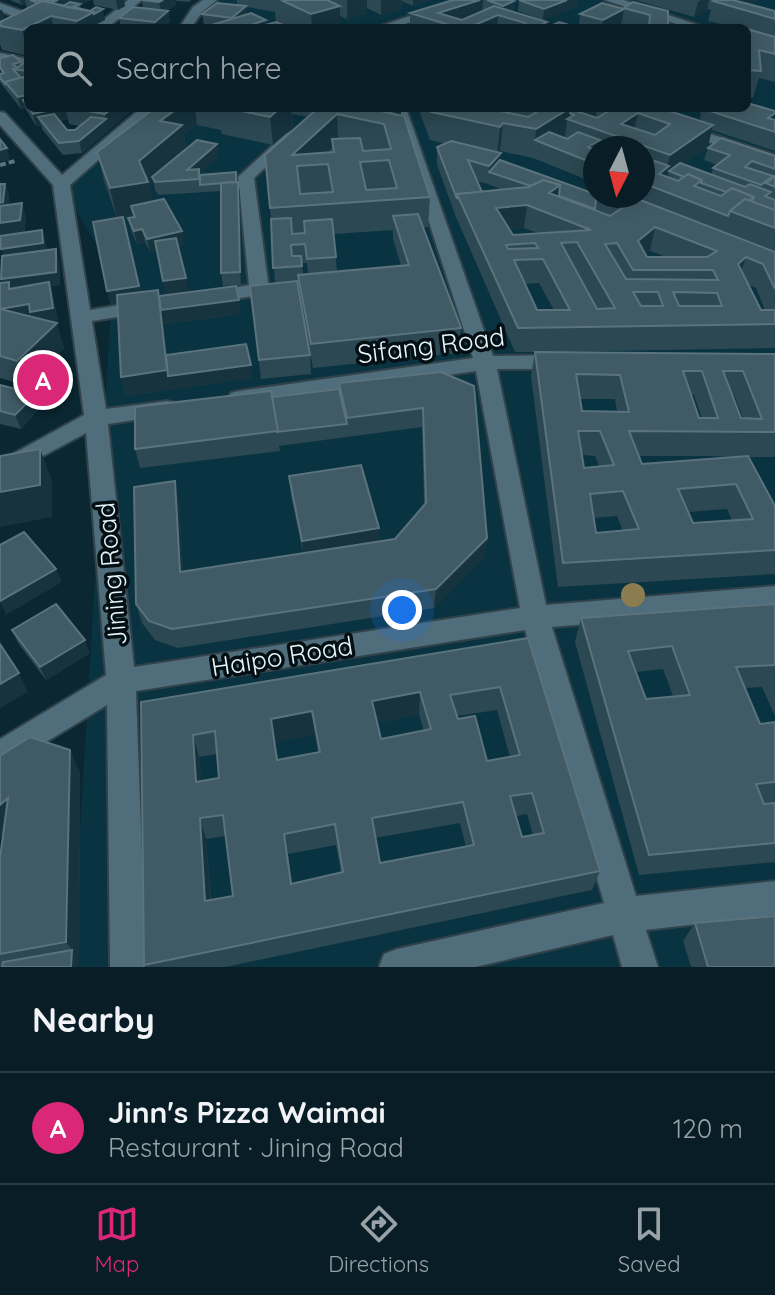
<!DOCTYPE html>
<html lang="en">
<head>
<meta charset="utf-8">
<style>
	body { margin:0; font-family:Quicksand,sans-serif; background:#162a32; color:#f1f3f6 }
	.compass { position:absolute; left:583px; top:136px; width:72px; height:72px; border-radius:50%; background:#081d26; box-shadow:0 4px 20px #0003; rotate:186deg }
	.you { position:absolute; left:402px; top:610px; width:28px; height:28px; margin:-20px; border:6px solid #fff; border-radius:50%; background:#1a73e8; box-shadow:0 0 0 12px #1a73e833 }
	.badge { display:grid; place-items:center; width:52px; height:52px; border-radius:50%; background:#db2777; color:#fff; font-size:26px; font-weight:700 }
	.pin { position:absolute; translate:-50% -50%; border:4px solid #fff; box-shadow:0 2px 8px #0006 }
	.list { margin:0; padding:0; list-style:none }
	h2 { display:flex; justify-content:space-between; align-items:center; height:104px; margin:0; padding:0 32px; font-size:34px }
	h2 small { font-size:26px; font-weight:400; color:#98a2a7 }
	.list li { display:grid; grid-template-columns:52px 1fr auto; gap:24px; align-items:center; box-sizing:border-box; height:112px; padding:0 32px; border-top:2px solid #293b43 }
	.list b { display:block; font-size:30px; white-space:nowrap }
	.list p { margin:0; font-size:26px; white-space:nowrap; color:#98a2a7 }
	.list em { font-size:26px; font-style:normal; color:#98a2a7 }
	.icon { flex:none; width:44px; height:44px; fill:none; stroke:currentColor; stroke-width:2; stroke-linecap:round; stroke-linejoin:round }
	.map { position:relative; flex:none; width:775px; height:967px; overflow:hidden }
	.search { position:absolute; background:#081d26; box-shadow:0 4px 20px #0003; left:24px; right:24px; top:24px; height:88px; display:flex; align-items:center; gap:20px; box-sizing:border-box; padding:0 28px; border-radius:12px; color:#98a2a7; font-size:30px }
	.sheet { height:216px; background:#081d26 }
	nav { display:flex; justify-content:space-around; align-items:center; box-sizing:border-box; height:112px; border-top:2px solid #293b43; background:#081d26; font-size:22px; color:#98a2a7 }
	nav a { display:grid; justify-items:center; gap:4px }
	nav .on { color:#db2777 }
	.map>svg:first-child { display:block }
	.built { fill:#0a3341; fill-rule:evenodd }
	.lines { fill:none; stroke-linecap:round; stroke-linejoin:round }
	.street-casing { stroke:#32424a; stroke-width:4 }
	.secondary-casing { stroke:#32424a; stroke-width:4 }
	.path { stroke:#5b747d; stroke-width:4; stroke-dasharray:6 3; stroke-linecap:butt }
	.street { fill:#4f6d7a; fill-rule:evenodd }
	.secondary { fill:#4f6d7a; fill-rule:evenodd }
	.tree { fill:#8c7d51 }
	.wall { fill:#2c4853; fill-rule:evenodd }
	.shaded-wall { fill:#16333e }
	.building { fill:#405b65; stroke:#5a737d; stroke-width:2; fill-rule:evenodd }
	.labels { text-anchor:middle; dominant-baseline:central; stroke-width:7; stroke-linejoin:round; paint-order:stroke }
	.street-label { font-size:26px; fill:#e5f6fd; stroke:#040f13 }
</style>
</head>
<body>
<div class="map">
<svg width="775" height="967" viewBox="0 0 775 967">
	<rect width="100%" height="100%" fill="#0a2732"/>
	<g class="built">
		<polygon points="218,0 456,0 365,28 274,28 246,14 209,8"/>
		<path d="M470,0H775V967H72L113,273L64,190L160,108H747V28H384ZM595,148H643V196H595Z"/>
	</g>
	<g class="lines">
		<g class="street-casing">
			<g id="street">
				<polygon points="128,0 142,0 107,28 93,28"/>
				<polygon points="203,0 217,0 202,12 191,28 179,28 193,7"/>
				<polygon points="458,0 477,0 393,28 374,28"/>
				<polygon points="0,3 43,19 76,25 77,28 40,26 0,11"/>
				<polygon points="0,53 28,59 28,67 0,61"/>
				<polygon points="141,108 157,108 70,185 90,310 149,300 159,306 149,312 92,321 106,409 167,401 175,403 178,408 175,413 167,415 108,424 134,667 520,608 476,371 239,405 231,403 228,398 231,393 239,391 473,358 392,108 406,108 493,356 564,355 575,362 564,369 497,369 546,605 775,586 775,608 552,627 636,896 775,881 775,915 646,930 658,967 622,967 613,935 475,967 379,967 384,954 397,949 604,903 525,630 136,691 146,967 110,967 107,705 0,770 0,739 106,675 86,433 0,479 0,461 84,415 53,185 0,125 0,112 5,113 62,175"/>
				<polygon points="610,108 632,108 775,155 775,165"/>
				<polygon points="290,132 298,137 295,140 254,178 269,289 259,295 205,304 198,302 195,298 198,294 249,285 238,177 285,134"/>
			</g>
		</g>
		<g class="secondary-casing">
			<polygon id="secondary" points="605,0 624,0 707,28 688,28"/>
		</g>
		<polyline class="path" points="0,165 15,161"/>
		<use href="#street" class="street"/>
		<use href="#secondary" class="secondary"/>
	</g>
	<circle class="tree" cx="633" cy="595" r="12"/>
	<g class="wall">
		<polygon points="10,0 91,0 80,4 81,9 105,20 96,24 97,28 28,28 28,56 2,50 0,44 0,22 27,8 26,4 22,5"/>
		<polygon points="93,0 124,0 125,6 118,10 94,5"/>
		<polygon points="142,0 191,0 189,2 176,1 176,5 165,11 168,11 170,22 163,28 121,28 119,18 143,8"/>
		<path d="M237,0H431L413,6L402,1V9L381,15L367,8L366,9V14L347,19L340,16V28H202L210,26L204,25L202,14L237,5ZM247,7L275,12L276,22L266,24L247,14Z"/>
		<polygon points="453,0 510,0 514,1 513,12 547,22 547,28 410,28 410,13"/>
		<polygon points="519,0 578,0 578,6 543,20 518,11"/>
		<polygon points="635,0 757,0 750,4 775,11 775,82 759,78 753,98 747,98 747,28 711,28 725,25 708,21 711,10 707,9 707,11 694,17"/>
		<polygon points="633,2 668,28 636,28 621,24 622,20 608,28 590,28 579,25 580,14 624,9"/>
		<path d="M0,58L21,62L22,65L28,63V80L27,77L19,76L28,83V108H135L82,153L63,155L42,129L41,125L36,126L25,108L21,109L0,82V74H1ZM68,119L69,124L80,126L75,130H67L60,121Z"/>
		<path d="M155,108H401V115L430,197L428,227L423,228L461,328L459,353L313,368L300,299L299,285L298,286L310,355L311,374L261,379L250,286L275,283L271,219L265,155L308,117L292,114L293,127L273,145L222,134L221,130L197,125L184,135L186,148L219,156L200,173V175L238,182L240,194L241,285L223,286L221,273V191L158,195L155,190L154,183L149,187L152,202L184,244L178,246L188,291L166,294L157,250L150,252L145,242L137,244L131,231L128,218L133,217L132,215L123,217L140,292L240,314L163,324L167,355L252,378L126,396L121,377L117,303L110,304L117,218L104,181L97,152ZM393,230V239L401,265L337,271L333,234ZM302,263H307L308,274L303,275Z"/>
		<path d="M418,108H660L700,121L701,108H747L775,120V151L712,130L683,164L711,175L713,168L718,165L704,160L708,148L775,156V348L547,352L775,354V457H748L775,550V574L558,587L531,376L535,352H515L456,217L437,165V147L446,144L430,140ZM595,148H643V196H595L500,160L499,153L500,151L533,158L595,183ZM477,181L488,184L503,190L482,192ZM524,228L538,233L513,235L509,229ZM650,251L666,257H647L646,254ZM539,283L554,310H537L524,284ZM749,285L756,288L765,310H761ZM691,395H694L702,418H699ZM732,395H734L743,418H741ZM580,399H615L617,411H582ZM582,455L595,456L599,466L584,468ZM639,456H706L736,457L642,464ZM727,509L732,520L693,523L688,512ZM617,516L623,531L596,533L594,518Z"/>
		<polygon points="5,184 9,196 8,205 26,216 24,233 42,230 47,250 59,262 60,285 51,286 58,321 52,322 64,348 26,386 0,378 0,283 2,283 1,279 3,256"/>
		<polygon points="441,372 487,538 484,557 434,608 178,648 155,640 142,623 136,604 179,501 183,572 303,553 291,496 289,476 379,542 395,539 424,505 422,427 279,446 280,451 140,468 135,449 272,397 339,389 339,383"/>
		<polygon points="0,385 36,394 40,408 21,429 0,424"/>
		<path d="M775,604V716L762,687L745,688L760,724L775,722V803L764,804L775,803V862L639,875L575,642L581,618ZM663,669L673,696L646,699L636,672Z"/>
		<polygon points="12,630 90,653 46,680 18,643"/>
		<path d="M528,638L600,871L592,890L225,967H145L144,965L141,702ZM497,710L510,757L487,761L457,716ZM419,714L424,731L381,739L377,723ZM315,734L318,752L278,760L275,742ZM217,754L219,778L201,781L199,757ZM527,814L533,835L522,837L516,816ZM460,823L466,847L380,863L375,838ZM225,836L233,896L211,900L206,839ZM336,845L341,873L292,883L288,854Z"/>
		<polygon points="0,756 80,772 79,967 0,967 0,858 3,835 0,838"/>
		<polygon points="695,923 775,967 691,967 683,941"/>
	</g>
	<g class="shaded-wall">
		<polygon points="20,0 25,0 26,4 22,5"/>
		<polygon points="58,0 91,0 60,11 44,5"/>
		<polygon points="116,0 124,0 125,6 118,10"/>
		<polygon points="163,0 176,0 176,5 161,12 159,2"/>
		<polygon points="347,0 367,0 367,8 366,9 366,14 347,19"/>
		<polygon points="381,0 402,0 402,9 381,15"/>
		<polygon points="413,0 431,0 413,6"/>
		<polygon points="480,0 483,0 482,14 449,25 438,13"/>
		<polygon points="567,0 578,0 578,6 543,20 544,9"/>
		<polygon points="701,0 709,0 707,11 694,17 698,2"/>
		<polygon points="734,0 757,0 741,9"/>
		<polygon points="514,1 512,17 502,16 503,6"/>
		<polygon points="246,6 248,17 232,18"/>
		<polygon points="340,6 340,28 312,28 311,14"/>
		<polygon points="103,9 105,20 96,24 97,28 78,28 77,21 94,12"/>
		<polygon points="624,9 622,20 608,28 602,28 603,20"/>
		<polygon points="0,10 2,10 5,20 0,22"/>
		<polygon points="168,11 170,22 163,28 156,28 155,22"/>
		<polygon points="498,15 497,28 477,28 477,24"/>
		<polygon points="51,16 54,28 28,28 28,46 26,45 28,53 22,30"/>
		<polygon points="266,20 266,28 241,28"/>
		<polygon points="547,22 547,28 535,28"/>
		<polygon points="28,95 28,107 23,100 25,108 21,109 18,97"/>
		<polygon points="60,108 65,108 68,119 44,124 38,117 41,125 36,126 33,114"/>
		<polygon points="112,108 135,108 82,153 79,141 106,119 105,114"/>
		<polygon points="178,108 195,108 197,125 184,135 187,154 152,177 154,183 149,187 154,211 131,206 132,215 117,218 110,188 139,161 160,121"/>
		<polygon points="280,108 291,108 293,127 273,145 270,117"/>
		<polygon points="394,108 401,108 400,131 394,134"/>
		<polygon points="571,108 569,120 567,119 565,137 550,146 535,140 536,129"/>
		<polygon points="585,108 597,108 595,122 579,112"/>
		<polygon points="638,113 633,134 621,124"/>
		<polygon points="337,114 338,142 332,139 332,148 314,165 292,155"/>
		<polygon points="503,123 500,151 497,156 500,127"/>
		<polygon points="713,125 708,147 672,172 669,171 665,184 659,174 667,168 670,155"/>
		<polygon points="600,140 599,148 595,148 595,159 588,147"/>
		<polygon points="217,144 219,156 200,173 200,185 199,179 187,170"/>
		<polygon points="7,148 10,160 0,163 0,150"/>
		<polygon points="501,153 499,171 489,172 489,166"/>
		<polygon points="238,182 240,194 241,285 240,272"/>
		<polygon points="5,184 9,196 7,215 0,216 0,203"/>
		<polygon points="560,185 557,208 549,193"/>
		<polygon points="22,203 26,216 24,233 0,236 0,223"/>
		<polygon points="527,205 524,228 494,231 496,208"/>
		<polygon points="655,227 650,251 633,265 638,241"/>
		<polygon points="142,229 145,242 137,244 134,231"/>
		<polygon points="42,230 46,243 47,256 5,262 1,249"/>
		<polygon points="182,231 184,244 150,252 147,239"/>
		<polygon points="56,249 59,262 60,285 51,286 58,321 34,325 0,310 29,304 53,308 5,292 1,279"/>
		<polygon points="746,257 738,281 738,264"/>
		<polygon points="186,278 188,291 166,294 163,281"/>
		<polygon points="139,286 142,299 110,304 107,291"/>
		<polygon points="158,290 162,310 239,300 240,314 163,324 169,376 251,365 252,378 126,396 121,377"/>
		<polygon points="57,323 64,348 26,386 17,361"/>
		<polygon points="36,394 40,408 21,429 15,415"/>
		<polygon points="40,449 52,481 52,517 0,527 0,492"/>
		<polygon points="175,481 179,501 184,591 180,572"/>
		<polygon points="379,528 379,548 304,561 302,541"/>
		<polygon points="487,538 484,557 434,608 436,589"/>
		<polygon points="56,569 62,582 6,615 0,601"/>
		<polygon points="85,640 90,653 46,680 40,667"/>
		<polygon points="19,673 28,692 0,708 0,684"/>
		<polygon points="420,692 419,714 373,724 372,701"/>
		<polygon points="312,711 315,734 275,742 271,719"/>
		<polygon points="193,735 199,757 203,803 196,782"/>
		<polygon points="70,750 80,772 79,967 71,967 72,950 66,942"/>
		<polygon points="8,798 21,819 0,838 0,805"/>
		<polygon points="200,818 206,839 212,920 205,901"/>
	</g>
	<g class="building">
		<polygon points="30,0 58,0 50,3 42,1 38,3"/>
		<polygon points="142,0 163,0 159,2"/>
		<polygon points="281,0 327,0 340,6 311,14"/>
		<polygon points="453,0 480,0 438,13 462,20 494,6 547,22 535,28 515,28 525,23 498,15 477,24 489,28 459,28 410,13"/>
		<polygon points="487,0 510,0 514,1 503,6"/>
		<polygon points="519,0 567,0 544,9"/>
		<polygon points="715,0 733,0 775,11 775,19 713,1"/>
		<polygon points="42,1 94,12 77,21 51,16 22,30 0,26 0,22"/>
		<polygon points="70,2 80,4 73,7 90,11 96,7 103,9 94,14 94,12 63,6"/>
		<polygon points="633,2 668,11 668,28 649,28 650,15 624,8"/>
		<polygon points="217,3 246,6 232,18 202,14"/>
		<polygon points="602,3 624,9 603,20 580,14"/>
		<polygon points="133,7 168,11 155,22 119,18"/>
		<polygon points="251,13 266,20 241,28 202,28"/>
		<polygon points="276,22 289,28 254,28"/>
		<polygon points="559,22 579,28 547,28"/>
		<polygon points="730,25 742,28 711,28 711,27"/>
		<polygon points="747,29 775,37 775,54 759,50 761,71 747,70"/>
		<polygon points="13,55 21,62 13,64 17,68 25,62 28,63 28,71 13,69 21,78 5,82 6,85 0,78 0,74 4,73 0,68 0,58"/>
		<polygon points="23,77 28,83 28,95 18,97 5,82"/>
		<polygon points="28,98 28,107 23,100"/>
		<polygon points="747,103 775,111 775,113 768,118 775,120 775,132 704,109 704,108 747,108"/>
		<polygon points="29,108 60,108 33,114"/>
		<polygon points="70,108 112,108 105,114"/>
		<polygon points="155,108 178,108 160,121 182,125 139,161 148,182 110,188 97,152"/>
		<polygon points="227,108 280,108 270,117"/>
		<path d="M318,108H366L404,116L430,197L270,208L265,155ZM337,114L384,124L391,149L363,151L360,138L332,139L334,152L292,155ZM389,160L397,188L366,190L360,162ZM328,164L333,192L300,194L297,166Z"/>
		<polygon points="430,108 486,108 528,117 540,110 534,108 570,108 536,129 503,123 500,127 431,112"/>
		<path d="M571,108H585L579,112L597,118L614,108H660L713,125L670,155L567,119L574,115L570,113ZM638,113L670,124L655,135L621,124Z"/>
		<polygon points="54,114 67,130 75,130 91,117 106,119 79,141 59,143 38,117"/>
		<polygon points="549,132 567,139 578,132 600,140 588,147 595,150 595,164 535,140"/>
		<polygon points="721,138 775,156 775,169 752,161 745,167 773,176 761,185 713,168 730,155 708,148"/>
		<polygon points="0,139 7,148 0,150"/>
		<polygon points="197,140 217,144 187,170 199,169 199,179 155,182 152,177"/>
		<polygon points="451,141 501,153 489,166 468,160 482,192 457,194 457,199 437,147"/>
		<polygon points="500,160 595,194 595,196 599,196 596,198 595,209 559,196 560,185 543,180 531,186 489,172"/>
		<polygon points="655,161 669,166 659,174 678,181 688,174 702,180 694,186 721,196 732,188 754,197 748,201 745,199 730,211 728,216 643,183 643,167 645,168"/>
		<polygon points="680,163 745,187 750,184 771,192 765,196 775,200 775,210 752,202 754,197 732,188 726,192 701,183 702,180 688,174 684,177 669,171"/>
		<polygon points="236,172 236,182 200,185 200,175"/>
		<polygon points="775,176 775,187 766,183"/>
		<path d="M543,180L560,185L549,193L610,216L622,208L596,198L599,196H630L775,252V289L763,264L746,257L738,264L761,310H775V324L518,328L457,194L529,187ZM527,205L591,230L513,235L496,208ZM655,227L717,251L707,257H647L638,241ZM577,242L615,308L597,309L561,243ZM535,243L538,248L508,249L506,245ZM617,243L633,270H713L718,280L626,279L605,244ZM543,259L570,310H537L514,260ZM633,292H658L663,306H641ZM673,292L717,293L722,306H679Z"/>
		<polygon points="238,182 240,272 221,273 221,183"/>
		<polygon points="0,184 5,184 3,202 0,203"/>
		<polygon points="164,199 182,231 147,239 142,229 134,231 128,218 135,217 131,206"/>
		<polygon points="745,199 775,210 775,228 730,211"/>
		<polygon points="22,203 20,220 0,223 0,206"/>
		<polygon points="418,214 461,328 311,344 298,275 409,265 393,216"/>
		<polygon points="123,217 139,286 107,291 93,222"/>
		<polygon points="291,218 292,234 305,233 304,221 332,219 336,257 307,259 305,244 291,245 292,256 301,256 302,266 273,268 271,219"/>
		<polygon points="42,230 43,243 1,249 0,236"/>
		<polygon points="176,238 186,278 163,281 155,241"/>
		<polygon points="56,249 56,272 1,279 2,256"/>
		<polygon points="297,281 310,355 259,360 250,286"/>
		<polygon points="9,282 9,289 49,282 53,308 30,312 29,304 0,309 0,283"/>
		<polygon points="236,286 239,300 161,310 159,296"/>
		<polygon points="158,290 167,370 121,377 117,295"/>
		<polygon points="0,309 57,323 17,361 0,356"/>
		<polygon points="246,344 251,365 168,376 166,355"/>
		<path d="M535,352L775,354V432L629,431L642,464L748,456L775,506V550L563,563ZM683,371H702L718,418H699ZM723,371H743L762,419L741,418ZM576,374L620,375L629,412L582,411ZM578,431H600L614,465L584,468ZM736,484L753,519L693,523L678,489ZM623,491L639,529L596,533L590,494Z"/>
		<polygon points="441,372 474,386 487,538 436,589 172,629 149,621 136,604 134,487 175,481 180,572 395,539 426,503 423,408 347,418 339,383"/>
		<polygon points="0,385 36,394 15,415 0,411"/>
		<polygon points="339,389 347,424 277,432 272,397"/>
		<polygon points="271,391 278,431 135,449 135,407"/>
		<polygon points="40,449 40,485 0,492 0,456"/>
		<polygon points="361,465 379,528 302,541 289,476"/>
		<polygon points="24,532 56,569 0,601 0,545"/>
		<polygon points="56,604 85,640 40,667 12,630"/>
		<path d="M775,604V665L736,667L760,724L775,722V782L756,784L764,804L775,803V843L649,855L581,618ZM672,646L690,695L646,699L628,651Z"/>
		<path d="M528,638L600,871L144,965L141,702ZM500,687L520,755L487,761L475,716L458,719L450,695ZM420,692L431,729L381,739L372,701ZM312,711L320,752L277,760L271,719ZM215,731L219,778L196,782L193,735ZM532,793L544,833L522,837L510,796ZM463,802L474,845L380,863L372,818ZM223,815L233,896L205,901L200,818ZM335,824L343,872L291,884L284,834Z"/>
		<polygon points="0,644 19,673 0,684"/>
		<polygon points="30,737 70,750 66,942 0,954 0,858 8,798 0,805 0,756"/>
		<polygon points="775,916 775,967 708,967 695,923"/>
		<polygon points="72,950 71,967 2,967 3,962"/>
	</g>
	<g class="labels">
		<g class="street-label">
			<text transform="translate(431 345) rotate(-7)">Sifang Road</text>
			<text transform="translate(111 574) rotate(-95)">Jining Road</text>
			<text transform="translate(282 656) rotate(-9)">Haipo Road</text>
		</g>
	</g>
</svg>
<svg class="compass" viewBox="-18 -18 36 36"><path d="M0-13l5 13h-10z" fill="#e53935"/><path d="M0 13l5-13h-10z" fill="#98a2a7"/></svg>
<div class="you"></div>
<div class="pin badge" style="left:43px;top:380px">A</div>
<div class="search"><svg class="icon" aria-label="search" viewBox="0 0 24 24"><circle cx="10" cy="10" r="6"/><path d="M15 15l6 6"/></svg>Search here</div>
</div>
<section class="sheet">
<h2>Nearby<small></small></h2>
<ul class="list">
<li><span class="badge">A</span><div><b>Jinn's Pizza Waimai</b><p>Restaurant · Jining Road</p></div><em>120 m</em></li>
</ul>
</section>
<nav>
<a class="on"><svg class="icon" aria-label="map" viewBox="0 0 24 24"><path d="M3 6l6-2 6 2 6-2v14l-6 2-6-2-6 2zM9 4v14M15 6v14"/></svg>Map</a>
<a><svg class="icon" aria-label="directions" viewBox="0 0 24 24"><path d="M12 3l9 9-9 9-9-9zM9 14v-3h6M13 9l2 2-2 2"/></svg>Directions</a>
<a><svg class="icon" aria-label="saved" viewBox="0 0 24 24"><path d="M7 4h10v16l-5-4-5 4z"/></svg>Saved</a>
</nav>
</body>
</html>
